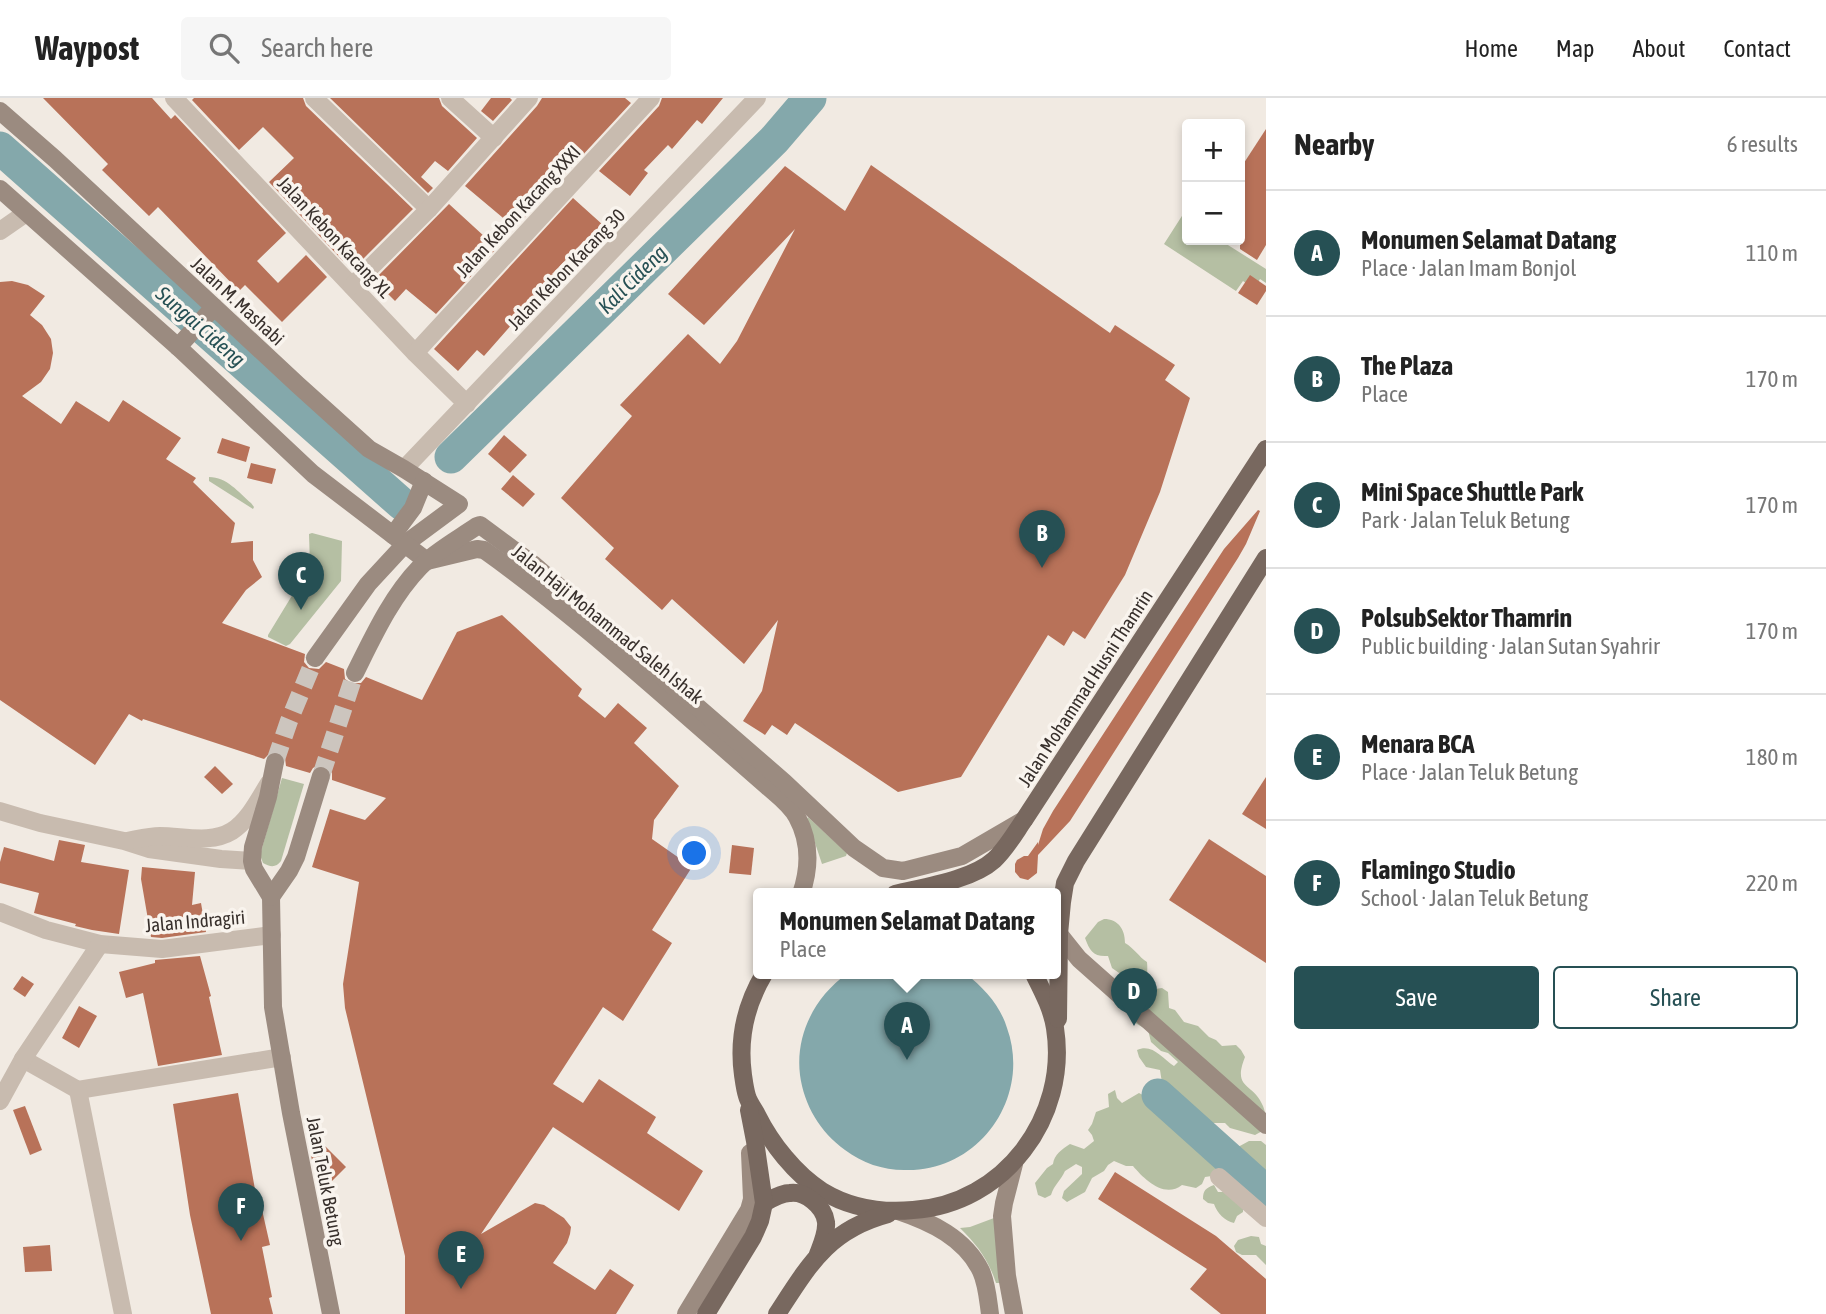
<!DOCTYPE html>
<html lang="en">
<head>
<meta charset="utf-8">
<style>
	body { margin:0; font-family:"Asap Condensed",sans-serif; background:#f6f6f6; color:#222 }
	.controls { position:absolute; right:21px; top:21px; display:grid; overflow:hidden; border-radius:7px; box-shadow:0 4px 10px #0003 }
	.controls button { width:63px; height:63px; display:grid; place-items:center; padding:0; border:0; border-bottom:2px solid #e0e0e0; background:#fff; color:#222; font:35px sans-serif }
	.you { position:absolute; left:695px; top:756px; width:24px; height:24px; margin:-18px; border:5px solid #fff; border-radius:50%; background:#1a73e8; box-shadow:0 0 0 10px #1a73e833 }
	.badge { display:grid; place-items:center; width:46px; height:46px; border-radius:50%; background:#265054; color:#fff; font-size:23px; font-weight:700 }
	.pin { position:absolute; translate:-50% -58px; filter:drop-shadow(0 2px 4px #0008) }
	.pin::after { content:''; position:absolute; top:37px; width:24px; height:21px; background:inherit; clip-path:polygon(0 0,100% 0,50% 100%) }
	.popup { position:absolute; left:753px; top:790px; width:308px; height:91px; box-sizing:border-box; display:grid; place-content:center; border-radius:7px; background:#fff; filter:drop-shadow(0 2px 5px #0005); font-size:23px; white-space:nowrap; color:#767676 }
	.popup b { font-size:26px; color:#222 }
	.popup::after { content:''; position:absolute; left:50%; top:100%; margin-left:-14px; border:14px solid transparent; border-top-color:#fff }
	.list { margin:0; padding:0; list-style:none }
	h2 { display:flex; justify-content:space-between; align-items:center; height:91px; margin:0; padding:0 28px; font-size:30px }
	h2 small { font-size:23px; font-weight:400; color:#767676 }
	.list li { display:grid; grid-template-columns:46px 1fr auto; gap:21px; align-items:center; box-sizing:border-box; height:126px; padding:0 28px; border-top:2px solid #e0e0e0 }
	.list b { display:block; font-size:26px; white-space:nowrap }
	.list p { margin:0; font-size:23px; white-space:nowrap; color:#767676 }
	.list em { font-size:23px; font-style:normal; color:#767676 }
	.actions { display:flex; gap:14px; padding:21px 28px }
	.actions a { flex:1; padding:16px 0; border:2px solid #265054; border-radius:7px; text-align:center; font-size:24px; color:#265054 }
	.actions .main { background:#265054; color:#fff }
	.icon { flex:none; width:38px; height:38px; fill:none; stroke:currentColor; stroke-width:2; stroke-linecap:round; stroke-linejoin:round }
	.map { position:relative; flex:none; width:1266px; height:1216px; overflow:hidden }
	header { display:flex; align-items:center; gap:42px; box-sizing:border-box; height:98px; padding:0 35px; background:#fff; border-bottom:2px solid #e0e0e0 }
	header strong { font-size:33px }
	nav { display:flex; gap:38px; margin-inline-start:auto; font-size:24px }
	.search { width:490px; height:63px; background:#f6f6f6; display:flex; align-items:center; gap:18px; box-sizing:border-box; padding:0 24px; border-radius:7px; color:#767676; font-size:26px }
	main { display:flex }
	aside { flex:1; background:#fff }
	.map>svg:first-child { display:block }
	.green { fill:#b5bfa3 }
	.water { fill:#84a8ab }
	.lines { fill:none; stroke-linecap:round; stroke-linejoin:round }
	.river { stroke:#84a8ab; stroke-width:33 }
	.building { fill:#b87259 }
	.secondary-tunnel { stroke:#ccc5be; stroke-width:18; stroke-dasharray:18 9; stroke-linecap:butt }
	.street { stroke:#c8bbaf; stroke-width:18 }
	.secondary { stroke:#9b8b80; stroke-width:18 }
	.primary { stroke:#78685f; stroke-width:18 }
	.labels { text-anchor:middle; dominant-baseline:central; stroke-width:7; stroke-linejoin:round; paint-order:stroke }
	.street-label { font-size:19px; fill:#38302c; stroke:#f9f4ee }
	.water-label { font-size:21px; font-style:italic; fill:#265054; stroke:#f9f4ee }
</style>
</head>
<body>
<header>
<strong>Waypost</strong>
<div class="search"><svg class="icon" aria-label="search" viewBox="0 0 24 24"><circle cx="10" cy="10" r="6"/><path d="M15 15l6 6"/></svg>Search here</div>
<nav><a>Home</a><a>Map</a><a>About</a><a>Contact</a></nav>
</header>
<main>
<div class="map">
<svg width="1266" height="1216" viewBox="0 0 1266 1216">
	<rect width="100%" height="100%" fill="#f1eae2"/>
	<g class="green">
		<polygon points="1187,110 1187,142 1220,142 1266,171 1266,185 1260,181 1254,191 1243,183 1236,193 1164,146"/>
		<path d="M209,379C227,379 238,394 251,405L254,409L253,411L209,383Z"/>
		<polygon points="312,435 342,443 341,483 290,546 286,548 268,539 268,537 310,468 309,436"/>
		<path d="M282,680L304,686L281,763C276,770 270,769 263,765L260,757Z"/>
		<polygon points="808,719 847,755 846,758 822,766 807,721"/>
		<path d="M1104,821C1118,821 1125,831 1125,845C1134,850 1139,859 1147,864C1148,873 1146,879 1148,887L1155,891L1162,890L1168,894L1169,910L1175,912L1184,924L1198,928L1209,939L1216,942L1222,948L1236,947L1241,952L1245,959C1232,992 1253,984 1263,1008C1266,1015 1266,1024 1266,1031L1255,1037L1230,1030L1225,1025H1211L1200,1019L1188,1004L1166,990L1162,985L1160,972L1146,969L1139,959L1137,952C1152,945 1162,960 1174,968L1178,964L1168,955L1161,953L1151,944L1148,932C1144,930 1140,928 1137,926C1126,917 1116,890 1122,877L1112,870L1108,858C1093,859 1090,853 1085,840L1098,824Z"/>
		<path d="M1115,992L1117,1000L1122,1005L1139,995L1152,1002L1157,1008C1161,1008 1165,1006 1169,1006C1186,1007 1189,1025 1185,1038L1189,1044L1195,1048L1202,1047L1206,1042C1217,1046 1224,1051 1229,1061L1225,1076L1205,1079L1202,1086L1196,1090L1182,1087C1164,1101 1144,1081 1133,1068H1126L1114,1063L1108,1067L1104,1073L1092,1080L1085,1094L1067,1104L1062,1100L1064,1093L1082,1076V1069L1076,1066L1065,1073C1061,1082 1054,1087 1051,1097L1045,1100L1038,1097L1035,1085L1047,1070L1053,1066C1054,1057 1062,1051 1070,1046L1084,1051L1094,1043L1092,1037L1088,1032L1092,1026L1096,1014L1109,1009L1108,996Z"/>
		<path d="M1249,1043H1261L1266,1047V1094C1260,1089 1258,1079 1252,1074C1245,1068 1240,1065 1236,1056L1238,1049Z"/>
		<path d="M1214,1087L1218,1094H1225L1243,1107V1114L1237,1118L1234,1125C1225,1123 1217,1115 1214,1106L1208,1105L1203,1101C1203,1092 1206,1090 1214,1087Z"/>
		<path d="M994,1120L1000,1185H996C988,1161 978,1148 960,1130L970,1129Z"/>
		<polygon points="1251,1138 1259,1139 1261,1146 1266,1148 1266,1167 1256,1157 1242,1157 1236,1154 1234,1148 1238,1142"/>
	</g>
	<path class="water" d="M847,876H966C984,890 1000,907 1007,930C1032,999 979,1075 904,1072C883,1072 862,1065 845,1052C820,1034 804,1007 800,977C795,937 815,898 847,876Z"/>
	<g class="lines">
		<g class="river">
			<polyline points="0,50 402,406"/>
			<polyline points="451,359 774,42 810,0"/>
			<polyline points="1158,997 1266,1094"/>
		</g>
	</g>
	<g class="building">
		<polygon points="43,0 152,0 171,21 175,17 286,135 257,163 278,185 306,157 327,179 282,224 245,187 239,193 158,109 149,118 102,72 108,66"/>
		<polygon points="194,0 303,0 306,8 413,111 354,170 345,161 343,163 269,84 294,60 263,29 239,52 192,2"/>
		<polygon points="330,0 439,0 442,8 477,40 448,73 435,63 421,79 433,90 428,95"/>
		<polygon points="491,0 510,0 512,2 493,23 481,13"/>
		<polygon points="542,0 625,0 631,5 515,130 465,88 537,8"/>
		<polygon points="662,0 723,0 702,26 697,22 672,51 668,47 644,72 648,75 630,98 599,73 659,8"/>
		<polygon points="1266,31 1266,147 1257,162 1240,151 1240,71"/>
		<polygon points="871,67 1110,235 1115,227 1175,267 1165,282 1190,300 1160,394 1125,477 1085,541 1073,533 1064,548 1048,537 961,679 898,694 795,625 787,637 772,627 765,637 743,623 762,593 778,522 744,566 672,501 662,512 605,461 614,450 561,400 632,318 620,307 688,236 720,266 737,243 795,131 704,227 668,196 785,68 845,113"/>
		<polygon points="573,100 603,127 586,145 584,143 552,176 558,181 540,201 537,198 484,258 477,252 458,273 434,251"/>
		<polygon points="449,106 497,150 436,216 406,191 395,203 374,182"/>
		<polygon points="1250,177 1266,188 1266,193 1257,207 1238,195"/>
		<polygon points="12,183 28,187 45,198 30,217 42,227 51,241 53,255 50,271 41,284 22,298 61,326 76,303 109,324 123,302 181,340 166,361 196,380 193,384 235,425 231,445 253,443 253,462 262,479 246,492 222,525 305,556 304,564 309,570 319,571 326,564 344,571 345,581 351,585 361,585 366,579 422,602 457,534 502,517 582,591 578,598 605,620 618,605 647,630 634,645 679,688 654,722 652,741 692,769 652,832 672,845 623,923 603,909 553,986 583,1005 599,981 656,1019 647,1035 703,1073 679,1113 553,1029 481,1136 535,1105 544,1107 564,1120 571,1129 570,1136 567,1145 553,1165 595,1192 610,1171 634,1187 616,1216 405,1216 405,1158 345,910 343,886 359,784 312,769 330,711 365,722 386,700 332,682 332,675 325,667 318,667 313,670 310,675 286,668 285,660 278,653 271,654 264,661 143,621 142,623 129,616 95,667 0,602 0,184"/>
		<polygon points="504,337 527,357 510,375 488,356"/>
		<polygon points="222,340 250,349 246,364 217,355"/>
		<polygon points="251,365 276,371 272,386 247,380"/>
		<polygon points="513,377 535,396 523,409 501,391"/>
		<polygon points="1258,412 1260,413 1246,446 1238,460 1070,723 1038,757 1037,775 1028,782 1020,780 1015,774 1015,766 1017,762 1024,758 1028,758 1038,744 1038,747 1043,731 1053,713 1224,451"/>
		<polygon points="215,668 233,686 222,696 204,679"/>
		<polygon points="1266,679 1266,731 1242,716"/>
		<polygon points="1209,741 1266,778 1266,865 1169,802"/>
		<polygon points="59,742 85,747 81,764 129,772 119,836 92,832 75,828 76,826 34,815 39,795 0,785 0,764 4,749 54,763"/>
		<polygon points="732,747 754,750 751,777 729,775"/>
		<polygon points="142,769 195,774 192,807 201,805 206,834 162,840 151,839 141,781"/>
		<polygon points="200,858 211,898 209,899 222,957 158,968 143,895 126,900 119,874 155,865 155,862"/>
		<polygon points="22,878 34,886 25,899 13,891"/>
		<polygon points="79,908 97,918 79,950 62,940"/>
		<polygon points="238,995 257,1103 260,1103 270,1147 262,1149 272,1199 269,1200 273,1216 211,1216 190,1117 173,1006"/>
		<polygon points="25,1008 42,1052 30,1057 13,1012"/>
		<polygon points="323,1046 346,1069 331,1084 313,1066 311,1058"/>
		<polygon points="1115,1074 1216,1138 1266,1181 1266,1216 1221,1216 1190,1191 1207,1171 1098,1101"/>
		<polygon points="50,1147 52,1173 25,1174 23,1149"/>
	</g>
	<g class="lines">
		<g class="secondary-tunnel">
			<polyline points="275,664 289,623 315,560"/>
			<polyline points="321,678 355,575"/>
		</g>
		<g class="street">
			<polyline points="174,0 415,255 467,306"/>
			<polyline points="314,0 429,111"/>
			<polyline points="450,0 494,40"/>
			<polyline points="0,133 26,115"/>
			<polyline points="352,188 429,111 529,0"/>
			<polyline points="415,255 651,0"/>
			<polyline points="404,371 757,0"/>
			<polyline points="0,713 40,725 124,743 149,751 221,761 252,763"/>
			<path d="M127,743C138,741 149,738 160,738C183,738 211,746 232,733C249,722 259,701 269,685"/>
			<polyline points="0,814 46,832 100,846 162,851 272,837"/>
			<polyline points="23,961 78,992 282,959"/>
			<polyline points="78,992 123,1216"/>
			<polyline points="0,1003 23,961 100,846"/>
			<polyline points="1219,1079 1266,1120"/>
		</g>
		<g class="secondary">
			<polyline points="0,13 55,61 298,287 369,351 404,371 459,406 405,446 368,486 315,560"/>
			<path d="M0,91L178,249L313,376L427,463L477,451L484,452C567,511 642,579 719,646C735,660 751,674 767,688C777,697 790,706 797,719C810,743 810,770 801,796"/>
			<polyline points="178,249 214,209"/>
			<polyline points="393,437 413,410 424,383"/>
			<path d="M355,575C373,539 391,499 420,469C436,453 458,441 477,428L480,427L534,467L784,684L854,750L883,770L903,773L962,758L1024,722"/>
			<polyline points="275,664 268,699 253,749 252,763 254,771 271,799 273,909 291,1015 331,1216"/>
			<polyline points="271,799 289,773 296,759 321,678"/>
			<polyline points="1059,836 1079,861 1266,1027"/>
			<polyline points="1014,1066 1004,1105 1002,1118 1007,1178 1014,1216"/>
			<path d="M898,1113C931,1124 965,1140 981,1173C987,1186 988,1202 990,1216"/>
			<polyline points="686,1216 749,1112 752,1101 750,1055"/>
		</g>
		<g class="primary">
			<path d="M895,796C924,789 972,782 994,762C1006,751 1015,735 1024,722L1266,351"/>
			<path d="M764,876C745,908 738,941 743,977C744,984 745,992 747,998C749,1005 754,1011 757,1017C771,1045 795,1076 822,1093C850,1110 881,1115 913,1112C1004,1106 1069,1019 1055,930C1052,911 1043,894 1034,876"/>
			<polyline points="1058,921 1059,836 1062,804 1065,785 1076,763 1266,460"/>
			<path d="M764,1105C771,1101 781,1095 790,1095C805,1093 824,1108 826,1124C827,1135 822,1146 818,1156"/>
			<polyline points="706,1216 753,1139 760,1123 764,1105 755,1043 749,1012"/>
			<path d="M777,1216C809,1167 828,1132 888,1116"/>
		</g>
	</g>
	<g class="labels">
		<g class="street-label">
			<text transform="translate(518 113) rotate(-47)">Jalan Kebon Kacang XXXI</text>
			<text transform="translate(335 139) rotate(47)">Jalan Kebon Kacang XL</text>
			<text transform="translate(566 171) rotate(-46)">Jalan Kebon Kacang 30</text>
			<text transform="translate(238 203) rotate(43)">Jalan M. Mashabi</text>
			<text transform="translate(608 526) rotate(39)">Jalan Haji Mohammad Saleh Ishak</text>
			<text transform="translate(1085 590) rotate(-57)">Jalan Mohammad Husni Thamrin</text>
			<text transform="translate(195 823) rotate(-5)">Jalan Indragiri</text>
			<text transform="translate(326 1083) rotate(79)">Jalan Teluk Betung</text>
		</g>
		<g class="water-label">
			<text transform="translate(632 181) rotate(-45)">Kali Cideng</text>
			<text transform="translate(201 228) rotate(41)">Sungai Cideng</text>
		</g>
	</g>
</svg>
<div class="controls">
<button>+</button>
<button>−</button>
</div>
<div class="you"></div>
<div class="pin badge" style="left:907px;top:962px">A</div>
<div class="popup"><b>Monumen Selamat Datang</b>Place</div>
<div class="pin badge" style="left:1042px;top:470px">B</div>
<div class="pin badge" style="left:301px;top:512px">C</div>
<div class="pin badge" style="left:1134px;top:928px">D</div>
<div class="pin badge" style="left:461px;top:1191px">E</div>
<div class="pin badge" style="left:241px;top:1143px">F</div>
</div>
<aside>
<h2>Nearby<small>6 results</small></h2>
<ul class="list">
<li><span class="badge">A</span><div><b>Monumen Selamat Datang</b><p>Place · Jalan Imam Bonjol</p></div><em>110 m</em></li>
<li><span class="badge">B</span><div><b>The Plaza</b><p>Place</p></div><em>170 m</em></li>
<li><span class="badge">C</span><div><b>Mini Space Shuttle Park</b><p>Park · Jalan Teluk Betung</p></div><em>170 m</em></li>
<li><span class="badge">D</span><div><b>PolsubSektor Thamrin</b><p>Public building · Jalan Sutan Syahrir</p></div><em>170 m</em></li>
<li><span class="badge">E</span><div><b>Menara BCA</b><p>Place · Jalan Teluk Betung</p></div><em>180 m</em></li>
<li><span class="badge">F</span><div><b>Flamingo Studio</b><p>School · Jalan Teluk Betung</p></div><em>220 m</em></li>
</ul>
<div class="actions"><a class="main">Save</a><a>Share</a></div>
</aside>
</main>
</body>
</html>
